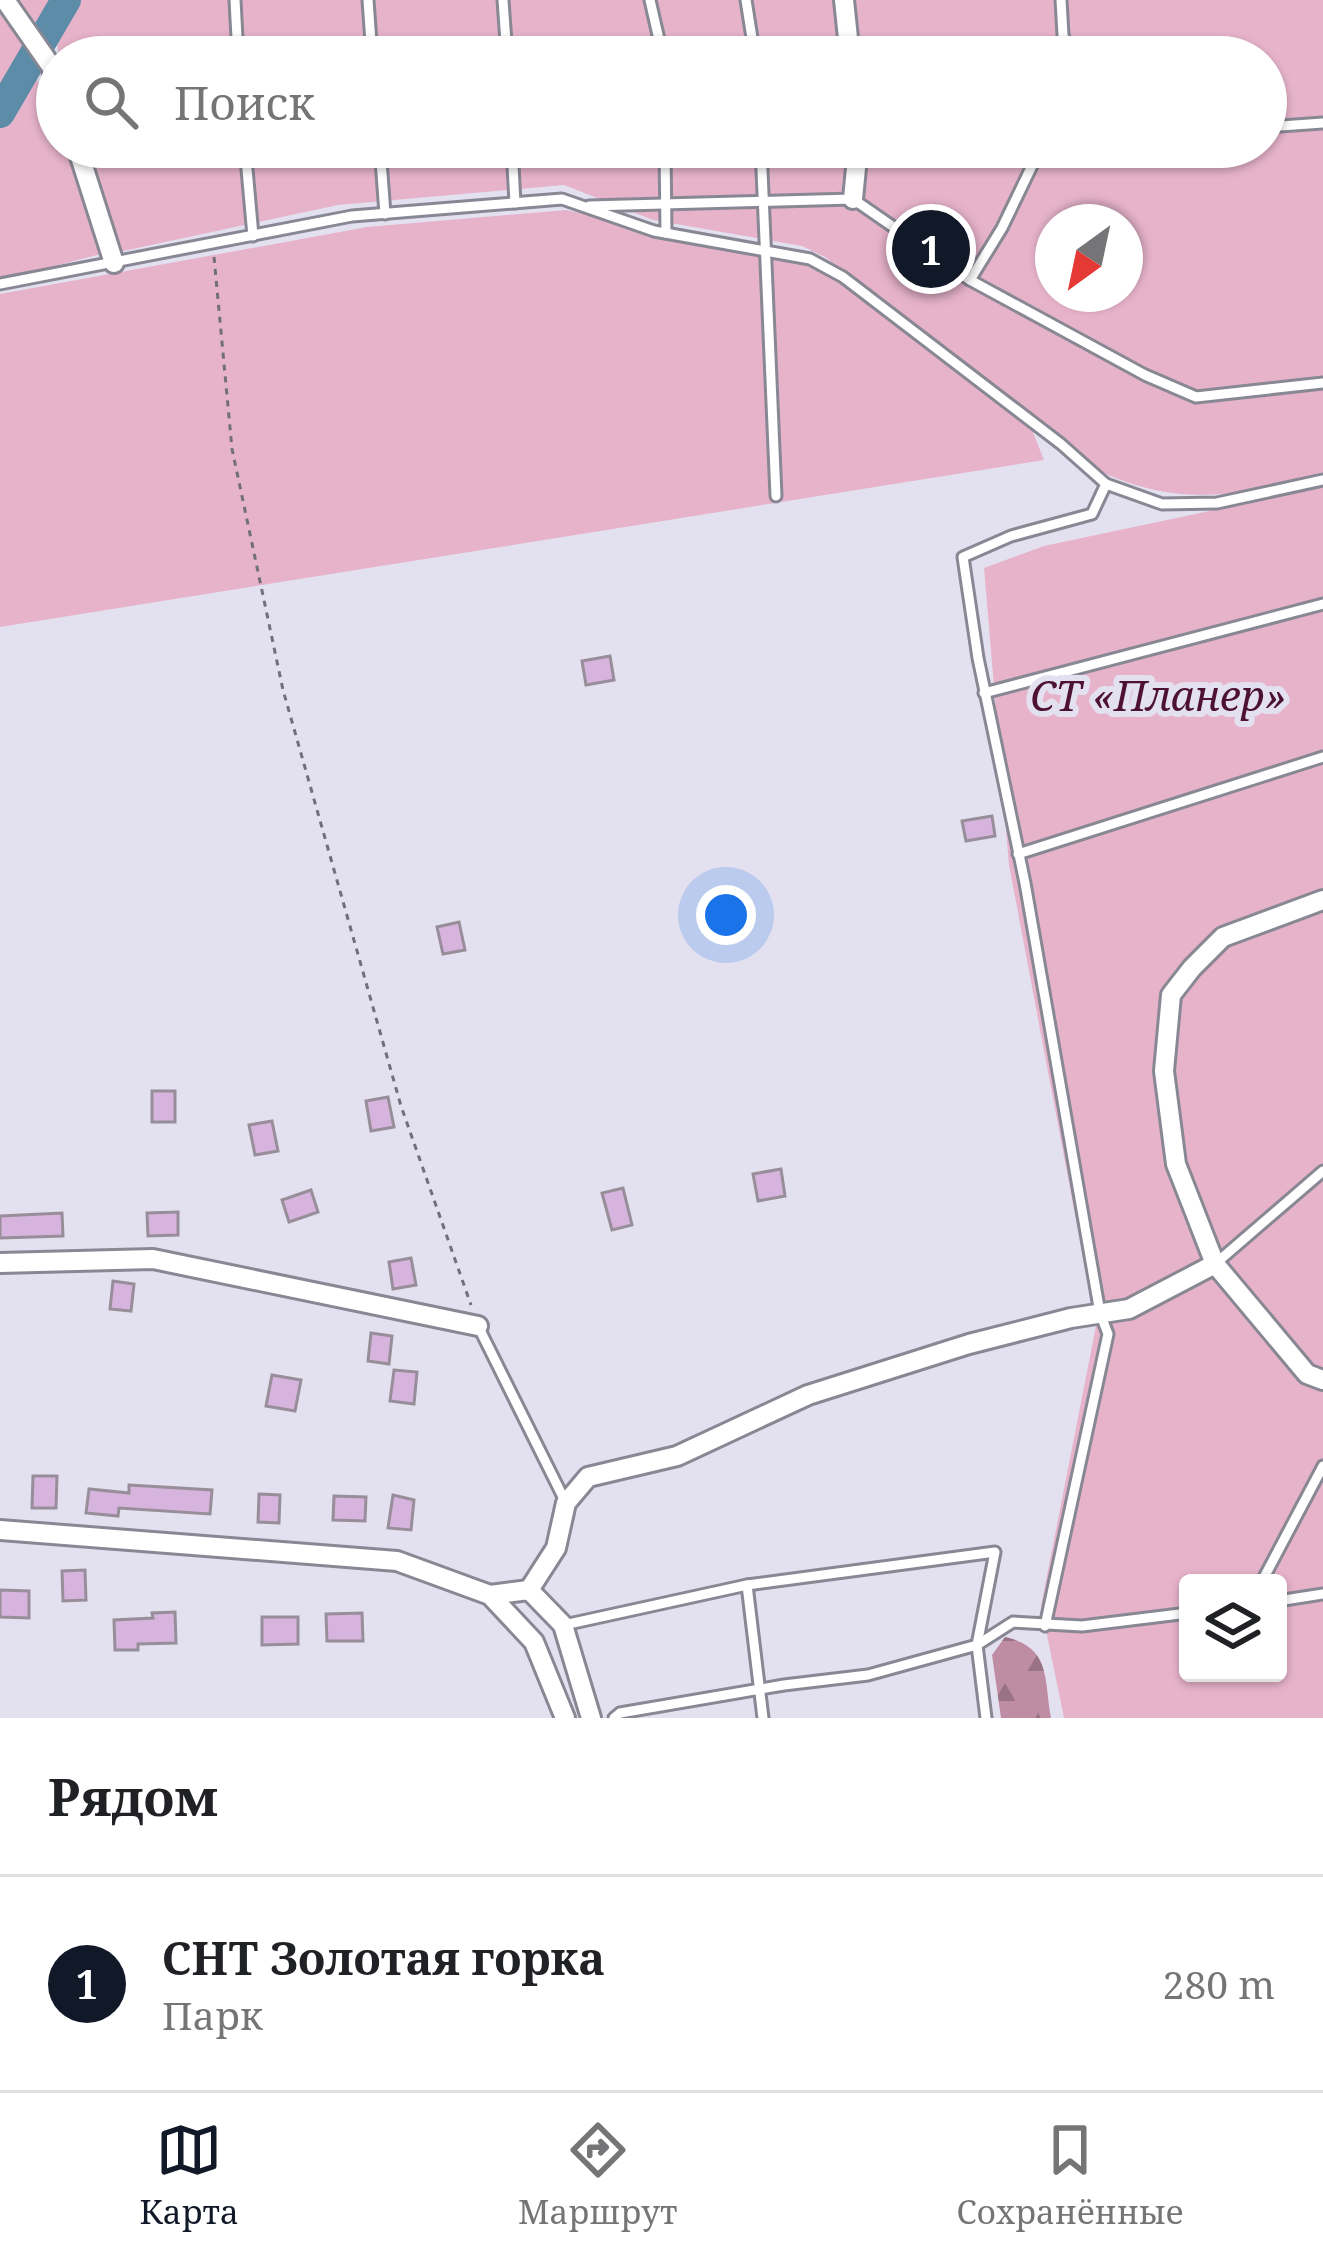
<!DOCTYPE html>
<html lang="ru">
<head>
<meta charset="utf-8">
<style>
	body { margin:0; font-family:"Noto Serif",serif; background:#f2f2f2; color:#202124 }
	.controls { position:absolute; right:36px; bottom:36px; display:grid; overflow:hidden; border-radius:12px; box-shadow:0 3px 9px #0004 }
	.controls button { width:108px; height:108px; display:grid; place-items:center; padding:0; border:0; border-bottom:3px solid #e0e0e0; background:#fff; color:#202124; font:60px sans-serif }
	.compass { position:absolute; left:1035px; top:204px; width:108px; height:108px; border-radius:50%; background:#fff; box-shadow:0 3px 9px #0004; rotate:213deg }
	.you { position:absolute; left:726px; top:915px; width:42px; height:42px; margin:-30px; border:9px solid #fff; border-radius:50%; background:#1a73e8; box-shadow:0 0 0 18px #1a73e833 }
	.badge { display:grid; place-items:center; width:78px; height:78px; border-radius:50%; background:#111827; color:#fff; font-size:39px; font-weight:700 }
	.pin { position:absolute; translate:-50% -50%; border:6px solid #fff; box-shadow:0 3px 12px #0006 }
	.list { margin:0; padding:0; list-style:none }
	h2 { display:flex; justify-content:space-between; align-items:center; height:156px; margin:0; padding:0 48px; font-size:51px }
	h2 small { font-size:39px; font-weight:400; color:#757577 }
	.list li { display:grid; grid-template-columns:78px 1fr auto; gap:36px; align-items:center; box-sizing:border-box; height:216px; padding:0 48px; border-top:3px solid #e0e0e0 }
	.list b { display:block; font-size:45px; white-space:nowrap }
	.list p { margin:0; font-size:39px; white-space:nowrap; color:#757577 }
	.list em { font-size:39px; font-style:normal; color:#757577 }
	.icon { flex:none; width:66px; height:66px; fill:none; stroke:currentColor; stroke-width:2; stroke-linecap:round; stroke-linejoin:round }
	.map { position:relative; flex:none; width:1323px; height:1718px; overflow:hidden }
	.search { position:absolute; background:#fff; box-shadow:0 3px 9px #0004; left:36px; right:36px; top:36px; height:132px; display:flex; align-items:center; gap:30px; box-sizing:border-box; padding:0 42px; border-radius:66px; color:#757577; font-size:45px }
	.sheet { height:372px; background:#fff }
	nav { display:flex; justify-content:space-around; align-items:center; box-sizing:border-box; height:168px; border-top:3px solid #e0e0e0; background:#fff; font-size:33px; color:#757577 }
	nav a { display:grid; justify-items:center; gap:6px }
	nav .on { color:#111827 }
	.map>svg:first-child { display:block }
	.forest { fill:url(#forest-firs) }
	.garden { fill:#e7b3cb; fill-rule:evenodd }
	.lines { fill:none; stroke-linecap:round; stroke-linejoin:round }
	.river { stroke:#5c8ca8; stroke-width:30 }
	.building { fill:#d6b4dd; stroke:#988e9a; stroke-width:3 }
	.lane-casing { stroke:#888794; stroke-width:15 }
	.street-casing { stroke:#888794; stroke-width:24 }
	.path { stroke:#717079; stroke-width:3; stroke-dasharray:6 6; stroke-linecap:butt }
	.lane { stroke:#fff; stroke-width:9 }
	.street { stroke:#fff; stroke-width:18 }
	.labels { text-anchor:middle; dominant-baseline:central; stroke-width:12; stroke-linejoin:round; paint-order:stroke }
	.park-label { font-size:42px; font-style:italic; fill:#4d1134; stroke:#e3e1f0 }
</style>
</head>
<body>
<div class="map">
<svg width="1323" height="1718" viewBox="0 0 1323 1718">
	<defs>
		<pattern id="forest-firs" width="22" height="20" patternUnits="userSpaceOnUse" patternTransform="scale(3)"><rect width="22" height="20" fill="#be8da4"/><path d="M5 1l3.5 6h-7zM16 11l3.5 6h-7z" fill="#997285"/></pattern>
	</defs>
	<rect width="100%" height="100%" fill="#e3e1f0"/>
	<path class="forest" d="M1005,1637C1051,1647 1044,1678 1051,1718H1001L992,1655Z"/>
	<g class="garden">
		<polygon points="0,0 61,0 1,109 0,108"/>
		<path d="M79,0H1323V476C1240,493 1187,509 1106,474L825,257L802,246L653,220L564,185L338,205L119,252L83,147H1266V57H59L57,44ZM1053,222H1125V294H1053Z"/>
		<path d="M33,75C53,100 57,115 57,147H69L105,253L0,280V120Z"/>
		<polygon points="566,210 821,266 1031,427 1044,460 0,627 0,294 367,227"/>
		<path d="M1323,487V1718H1064L1041,1606L1096,1326L1009,865L984,568L1044,546ZM1188,1583H1278V1673H1188Z"/>
	</g>
	<g class="lines">
		<polyline class="river" points="0,113 66,0"/>
	</g>
	<g class="building">
		<polygon points="610,656 614,680 586,685 582,661"/>
		<polygon points="992,816 995,836 966,841 962,821"/>
		<polygon points="459,922 465,950 443,954 437,927"/>
		<rect x="152" y="1091" width="23" height="31"/>
		<polygon points="388,1097 394,1127 371,1131 366,1101"/>
		<polygon points="272,1121 278,1151 255,1155 249,1125"/>
		<polygon points="781,1169 785,1196 758,1201 753,1174"/>
		<polygon points="623,1188 632,1225 612,1230 602,1193"/>
		<polygon points="311,1190 318,1212 289,1222 282,1200"/>
		<polygon points="178,1212 178,1235 148,1236 147,1213"/>
		<polygon points="62,1213 63,1236 0,1238 0,1216"/>
		<polygon points="411,1258 416,1285 393,1289 389,1262"/>
		<polygon points="113,1281 134,1284 131,1311 110,1309"/>
		<polygon points="371,1333 392,1336 389,1364 368,1361"/>
		<polygon points="394,1370 417,1372 414,1404 390,1401"/>
		<polygon points="272,1375 301,1380 295,1411 266,1406"/>
		<polygon points="33,1476 57,1476 56,1508 32,1508"/>
		<polygon points="129,1485 212,1490 210,1514 119,1508 118,1516 86,1513 89,1489 129,1493"/>
		<polygon points="259,1494 280,1495 279,1523 258,1522"/>
		<polygon points="393,1495 414,1500 411,1530 388,1528"/>
		<polygon points="334,1496 366,1497 365,1521 333,1520"/>
		<polygon points="85,1570 86,1600 63,1601 62,1571"/>
		<polygon points="0,1590 29,1591 29,1618 0,1617"/>
		<polygon points="175,1612 176,1643 138,1644 138,1650 115,1650 114,1620 153,1618 152,1613"/>
		<polygon points="362,1613 363,1641 327,1641 326,1614"/>
		<polygon points="262,1617 298,1617 298,1644 262,1645"/>
	</g>
	<g class="lines">
		<g class="lane-casing">
			<g id="lane">
				<polyline points="235,0 238,57"/>
				<polyline points="368,0 372,57"/>
				<polyline points="503,0 507,57"/>
				<polyline points="650,0 663,57"/>
				<polyline points="746,0 755,57"/>
				<polyline points="1061,0 1063,35 1071,57"/>
				<polyline points="1266,127 1323,123"/>
				<polyline points="245,147 253,236"/>
				<polyline points="380,147 385,214"/>
				<polyline points="512,147 515,203"/>
				<polyline points="665,147 666,233"/>
				<polyline points="761,147 776,496"/>
				<polyline points="589,206 853,199 970,280 1145,375 1196,397 1323,383"/>
				<polyline points="970,280 1002,228 1041,147"/>
				<polyline points="0,284 352,216 562,199 654,231 810,259 843,277 1061,444 1106,484 1162,504 1217,503 1323,480"/>
				<polyline points="984,693 1323,604"/>
				<polyline points="1018,854 1323,757"/>
				<polyline points="1215,1264 1323,1171"/>
				<polyline points="478,1326 566,1503"/>
				<polyline points="1261,1583 1323,1466"/>
				<polyline points="1278,1601 1323,1594"/>
				<polyline points="564,1625 747,1585"/>
				<polyline points="1045,1626 1108,1334 1100,1313 1025,883 978,658 963,557 1011,536 1092,514 1106,484"/>
				<polyline points="614,1718 620,1713 784,1685 868,1675 977,1645 1013,1622 1082,1626 1188,1613"/>
				<polyline points="763,1718 747,1585 995,1552 977,1645 986,1718"/>
			</g>
		</g>
		<g class="street-casing">
			<g id="street">
				<polyline points="5,0 51,66 57,86"/>
				<polyline points="844,0 850,57"/>
				<polyline points="77,147 114,263"/>
				<polyline points="853,199 858,147"/>
				<polyline points="1323,900 1223,937 1192,968 1171,995 1164,1071 1176,1164 1215,1264 1307,1374 1323,1380"/>
				<polyline points="0,1263 153,1259 478,1326"/>
				<polyline points="0,1530 397,1561 490,1595 534,1642 565,1718"/>
				<polyline points="529,1590 556,1548 566,1503 588,1477 677,1456 808,1395 969,1344 1071,1318 1129,1309 1215,1264"/>
				<polyline points="490,1595 529,1590 563,1625 591,1718"/>
			</g>
		</g>
		<polyline class="path" points="214,257 232,449 283,690 401,1106 471,1305"/>
		<use href="#lane" class="lane"/>
		<use href="#street" class="street"/>
	</g>
	<g class="labels">
		<g class="park-label">
			<text x="1158" y="694">СТ «Планер»</text>
		</g>
	</g>
</svg>
<div class="controls">
<button><svg class="icon" aria-label="layers" viewBox="0 0 24 24"><path d="M12 4l9 5-9 5-9-5zM3 14l9 5 9-5"/></svg></button>
</div>
<svg class="compass" viewBox="-18 -18 36 36"><path d="M0-13l5 13h-10z" fill="#e53935"/><path d="M0 13l5-13h-10z" fill="#757577"/></svg>
<div class="you"></div>
<div class="pin badge" style="left:931px;top:249px">1</div>
<div class="search"><svg class="icon" aria-label="search" viewBox="0 0 24 24"><circle cx="10" cy="10" r="6"/><path d="M15 15l6 6"/></svg>Поиск</div>
</div>
<section class="sheet">
<h2>Рядом<small></small></h2>
<ul class="list">
<li><span class="badge">1</span><div><b>СНТ Золотая горка</b><p>Парк</p></div><em>280 m</em></li>
</ul>
</section>
<nav>
<a class="on"><svg class="icon" aria-label="map" viewBox="0 0 24 24"><path d="M3 6l6-2 6 2 6-2v14l-6 2-6-2-6 2zM9 4v14M15 6v14"/></svg>Карта</a>
<a><svg class="icon" aria-label="directions" viewBox="0 0 24 24"><path d="M12 3l9 9-9 9-9-9zM9 14v-3h6M13 9l2 2-2 2"/></svg>Маршрут</a>
<a><svg class="icon" aria-label="saved" viewBox="0 0 24 24"><path d="M7 4h10v16l-5-4-5 4z"/></svg>Сохранённые</a>
</nav>
</body>
</html>
